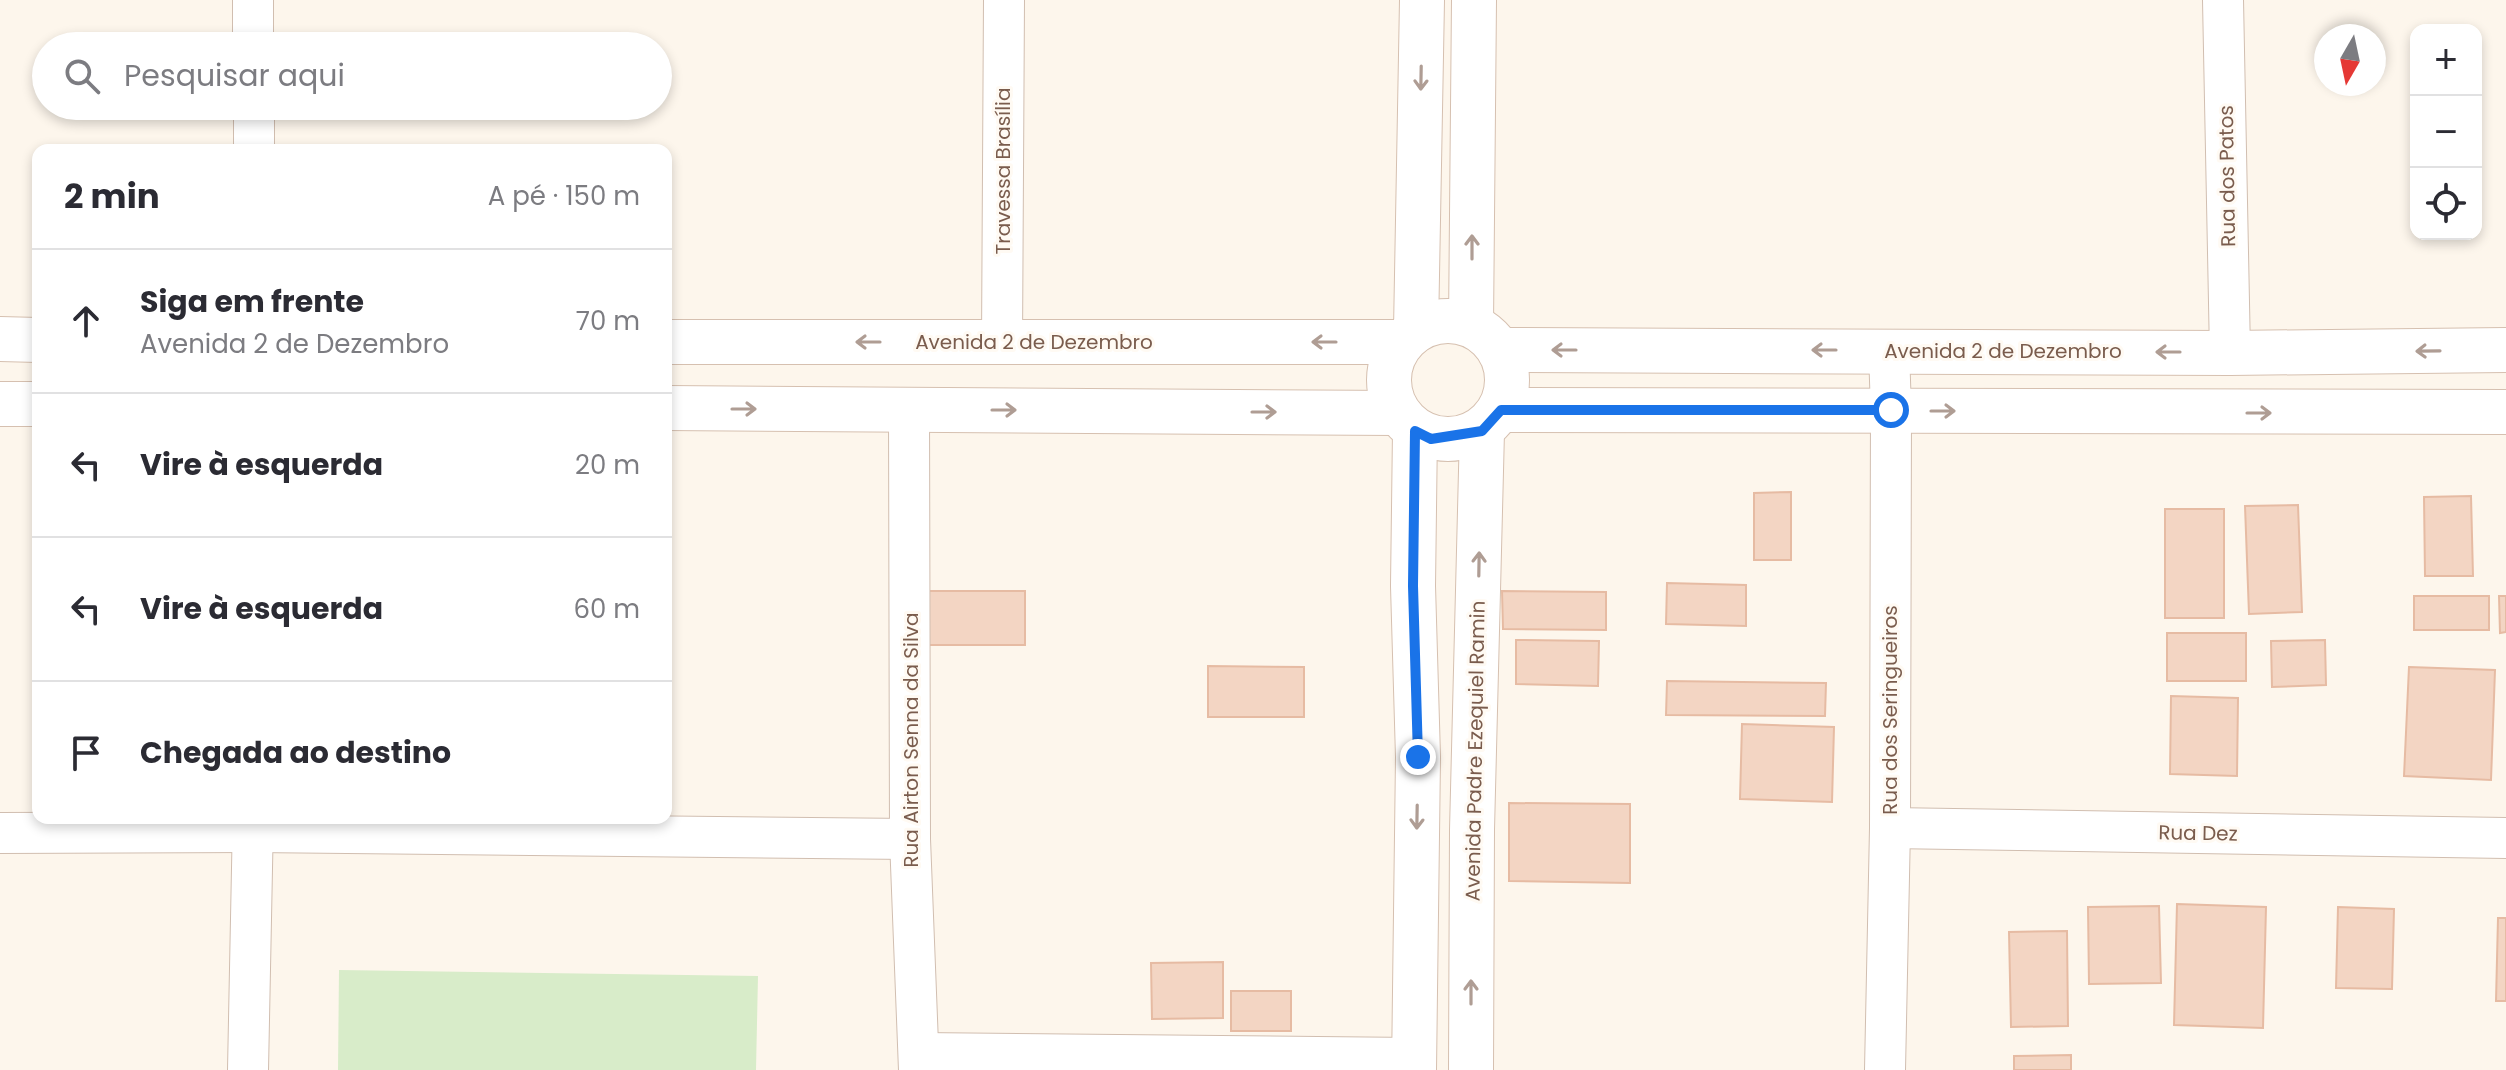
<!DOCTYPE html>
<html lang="pt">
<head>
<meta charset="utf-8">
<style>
	body { margin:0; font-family:Poppins,sans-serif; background:#f7f7f7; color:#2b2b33 }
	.controls { position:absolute; right:24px; top:24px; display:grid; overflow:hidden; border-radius:16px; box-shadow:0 4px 12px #0003 }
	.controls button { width:72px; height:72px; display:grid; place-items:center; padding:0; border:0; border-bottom:2px solid #e1e1e2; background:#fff; color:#2b2b33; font:40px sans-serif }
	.compass { position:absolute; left:2314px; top:24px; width:72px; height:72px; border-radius:50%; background:#fff; box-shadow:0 4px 12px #0003; rotate:189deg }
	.stop { position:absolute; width:24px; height:24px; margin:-18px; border:6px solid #1a73e8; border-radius:50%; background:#fff }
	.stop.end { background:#1a73e8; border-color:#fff; box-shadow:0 2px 8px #0008 }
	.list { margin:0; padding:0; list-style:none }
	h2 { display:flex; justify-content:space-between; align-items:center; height:104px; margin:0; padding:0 32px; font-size:34px }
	h2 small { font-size:26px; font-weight:400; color:#7c7c81 }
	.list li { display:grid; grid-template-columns:52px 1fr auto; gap:24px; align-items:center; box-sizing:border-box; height:144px; padding:0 32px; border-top:2px solid #e1e1e2 }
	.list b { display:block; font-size:30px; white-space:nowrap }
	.list p { margin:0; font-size:26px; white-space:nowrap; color:#7c7c81 }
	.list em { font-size:26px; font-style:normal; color:#7c7c81 }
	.icon { flex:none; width:44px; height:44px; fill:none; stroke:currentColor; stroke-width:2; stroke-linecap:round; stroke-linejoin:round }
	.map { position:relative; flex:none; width:2506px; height:1070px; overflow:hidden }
	.search { position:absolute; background:#fff; box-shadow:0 4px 12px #0003; left:32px; top:32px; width:640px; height:88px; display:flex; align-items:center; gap:20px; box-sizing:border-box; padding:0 28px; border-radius:44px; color:#7c7c81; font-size:30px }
	.panel { position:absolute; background:#fff; box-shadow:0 4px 12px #0003; left:32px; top:144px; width:640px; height:680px; border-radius:16px }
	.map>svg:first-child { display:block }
	.green { fill:#d8ecc9 }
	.building { fill:#f3d5c3; stroke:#e6bba3; stroke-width:2 }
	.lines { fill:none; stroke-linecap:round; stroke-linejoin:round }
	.street-casing { stroke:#d1beb0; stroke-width:42 }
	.secondary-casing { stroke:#d6c0b0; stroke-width:46 }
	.street { stroke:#fff; stroke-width:40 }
	.secondary { stroke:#fff; stroke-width:44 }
	.oneway { stroke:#af9d94 }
	.route { stroke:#1a73e8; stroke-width:10 }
	.labels { text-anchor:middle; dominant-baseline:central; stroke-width:6; stroke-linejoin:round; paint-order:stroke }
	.street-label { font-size:20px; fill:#7a5c4d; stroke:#fffaf3 }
</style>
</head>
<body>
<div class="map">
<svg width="2506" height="1070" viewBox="0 0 2506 1070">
	<rect width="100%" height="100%" fill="#fdf6ec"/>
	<polygon class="green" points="339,970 758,976 756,1070 338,1070"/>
	<g class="building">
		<polygon points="1791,492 1791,560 1754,560 1754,493"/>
		<polygon points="2471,496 2473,576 2425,576 2424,497"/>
		<polygon points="2298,505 2302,612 2249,614 2245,506"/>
		<rect x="2165" y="509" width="59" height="109"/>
		<polygon points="1667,583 1746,585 1746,626 1666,624"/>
		<rect x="920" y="591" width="105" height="54"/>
		<polygon points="1502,591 1606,592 1606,630 1503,629"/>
		<rect x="2414" y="596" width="75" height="34"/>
		<polygon points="2499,596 2506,596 2506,632 2500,633"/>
		<rect x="2167" y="633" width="79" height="48"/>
		<polygon points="1516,640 1599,641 1598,686 1516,684"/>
		<polygon points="2325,640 2326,685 2272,687 2271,641"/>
		<polygon points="1208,666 1304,667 1304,717 1208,717"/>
		<polygon points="2409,667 2495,670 2491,780 2404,776"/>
		<polygon points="1667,681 1826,683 1825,716 1666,715"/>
		<polygon points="2171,696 2238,698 2237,776 2170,774"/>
		<polygon points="1742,724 1834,727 1832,802 1740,799"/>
		<polygon points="1509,803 1630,804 1630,883 1509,881"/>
		<polygon points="2177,904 2266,907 2263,1028 2174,1025"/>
		<polygon points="2159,906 2161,983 2089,984 2088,907"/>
		<polygon points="2338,907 2394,909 2392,989 2336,988"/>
		<polygon points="2498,918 2506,918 2506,1001 2496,1001"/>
		<polygon points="2067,931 2068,1026 2011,1027 2009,932"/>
		<polygon points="1223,962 1223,1018 1152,1019 1151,963"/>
		<rect x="1231" y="991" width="60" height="40"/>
		<polygon points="2071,1055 2071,1070 2014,1070 2014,1056"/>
	</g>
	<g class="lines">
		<g class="street-casing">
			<g id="street">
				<polyline points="253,0 253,46"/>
				<polyline points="2223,0 2230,353"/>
				<polyline points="254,106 254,150"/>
				<polyline points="1002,342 1004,0"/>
				<polyline points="909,409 910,839 919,1070"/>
				<polyline points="1890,828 2506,838"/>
				<polyline points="0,833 253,832 910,839"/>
				<polyline points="920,1053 1414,1058"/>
				<polyline points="248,1070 253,818"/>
				<polyline points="1885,1070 1890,828 1891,410 1889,351"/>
			</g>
		</g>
		<g class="secondary-casing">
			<g id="secondary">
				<circle cx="1448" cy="380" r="59"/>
				<polyline points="1471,325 1474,0"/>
				<polyline points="1416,330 1422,0"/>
				<polyline points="0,339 38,340"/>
				<polyline points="666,342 1402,342"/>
				<polyline points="1500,350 2230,353 2506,350"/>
				<polyline points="0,404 38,404"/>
				<polyline points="666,408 1397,413"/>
				<polyline points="1501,410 2506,412"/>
				<polyline points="1414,1070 1418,757 1413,586 1415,431"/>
				<polyline points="1471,1070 1472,830 1482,431"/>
			</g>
		</g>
		<use href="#street" class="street"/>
		<use href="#secondary" class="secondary"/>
	</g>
	<defs><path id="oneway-shaft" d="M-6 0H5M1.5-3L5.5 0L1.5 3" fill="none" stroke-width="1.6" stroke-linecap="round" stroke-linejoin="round" transform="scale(2)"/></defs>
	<g class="oneway">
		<use href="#oneway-shaft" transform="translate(1421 78) rotate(91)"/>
		<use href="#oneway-shaft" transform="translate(1472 247) rotate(-90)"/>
		<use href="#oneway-shaft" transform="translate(868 342) rotate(180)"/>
		<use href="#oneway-shaft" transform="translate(1324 342) rotate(-180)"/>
		<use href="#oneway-shaft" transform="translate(1564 350) rotate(-180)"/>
		<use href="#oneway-shaft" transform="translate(1824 350) rotate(-180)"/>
		<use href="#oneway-shaft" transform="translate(2428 351) rotate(179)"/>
		<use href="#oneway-shaft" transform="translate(2168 352) rotate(-180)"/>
		<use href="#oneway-shaft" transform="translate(744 409)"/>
		<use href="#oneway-shaft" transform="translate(1004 410)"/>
		<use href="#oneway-shaft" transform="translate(1943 411)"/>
		<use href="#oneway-shaft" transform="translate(1264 412)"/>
		<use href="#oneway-shaft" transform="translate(2259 413)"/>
		<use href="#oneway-shaft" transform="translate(1479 564) rotate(-89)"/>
		<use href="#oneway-shaft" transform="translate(1417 817) rotate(91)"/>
		<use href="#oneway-shaft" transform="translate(1471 992) rotate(-90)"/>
	</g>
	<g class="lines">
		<polyline class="route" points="1418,757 1413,586 1415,431 1431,439 1482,431 1501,410 1891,410"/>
	</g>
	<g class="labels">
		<g class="street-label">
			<text transform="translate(1003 171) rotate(-90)">Travessa Brasília</text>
			<text transform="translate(2227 176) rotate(-91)">Rua dos Patos</text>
			<text x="1034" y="342">Avenida 2 de Dezembro</text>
			<text x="2003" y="351">Avenida 2 de Dezembro</text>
			<text transform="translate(1890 710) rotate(-90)">Rua dos Seringueiros</text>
			<text transform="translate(911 740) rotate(-90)">Rua Airton Senna da Silva</text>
			<text transform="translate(1475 751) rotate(-89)">Avenida Padre Ezequiel Ramin</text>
			<text transform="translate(2198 833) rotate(1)">Rua Dez</text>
		</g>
	</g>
</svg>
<div class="controls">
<button>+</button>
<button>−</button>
<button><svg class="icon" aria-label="locate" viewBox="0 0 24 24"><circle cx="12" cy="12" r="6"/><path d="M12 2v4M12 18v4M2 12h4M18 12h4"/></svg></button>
</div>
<svg class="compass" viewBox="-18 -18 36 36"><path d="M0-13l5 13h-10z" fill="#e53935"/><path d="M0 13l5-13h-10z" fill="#7c7c81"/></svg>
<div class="stop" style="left:1891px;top:410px"></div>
<div class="stop end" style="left:1418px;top:757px"></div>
<div class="search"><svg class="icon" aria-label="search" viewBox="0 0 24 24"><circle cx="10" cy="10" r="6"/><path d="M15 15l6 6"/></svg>Pesquisar aqui</div>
<section class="panel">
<h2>2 min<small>A pé · 150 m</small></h2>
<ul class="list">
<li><svg class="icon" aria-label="ahead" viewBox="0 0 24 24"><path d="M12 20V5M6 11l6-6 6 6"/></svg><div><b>Siga em frente</b><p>Avenida 2 de Dezembro</p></div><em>70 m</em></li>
<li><svg class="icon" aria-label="left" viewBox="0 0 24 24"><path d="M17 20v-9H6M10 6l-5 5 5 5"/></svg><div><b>Vire à esquerda</b></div><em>20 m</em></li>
<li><svg class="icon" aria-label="left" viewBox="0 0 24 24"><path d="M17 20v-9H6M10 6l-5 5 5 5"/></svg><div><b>Vire à esquerda</b></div><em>60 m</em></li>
<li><svg class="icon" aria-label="arrive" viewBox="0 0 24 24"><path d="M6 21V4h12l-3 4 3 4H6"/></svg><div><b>Chegada ao destino</b></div></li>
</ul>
</section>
</div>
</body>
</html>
